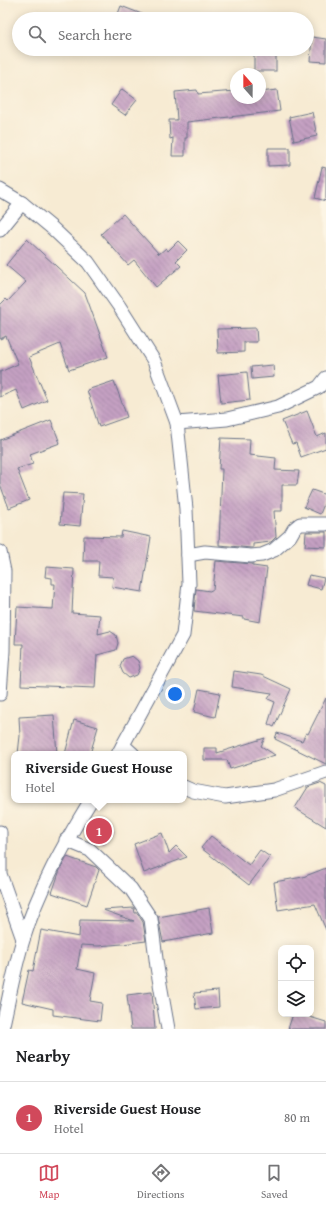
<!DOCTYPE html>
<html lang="en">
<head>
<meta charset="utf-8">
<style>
	body { margin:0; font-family:"Gentium Book Plus",serif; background:#f6f6f6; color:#202124 }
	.controls { position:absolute; right:12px; bottom:12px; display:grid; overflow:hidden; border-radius:8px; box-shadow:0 2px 10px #0003 }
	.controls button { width:36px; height:36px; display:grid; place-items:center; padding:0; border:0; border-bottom:1px solid #e0e0e0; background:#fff; color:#202124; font:20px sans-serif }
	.compass { position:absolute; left:230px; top:68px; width:36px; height:36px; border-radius:50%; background:#fff; box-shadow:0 2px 10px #0003; rotate:339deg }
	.you { position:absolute; left:175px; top:694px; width:14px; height:14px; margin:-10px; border:3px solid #fff; border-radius:50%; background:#1a73e8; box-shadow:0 0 0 6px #1a73e833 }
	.badge { display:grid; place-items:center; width:26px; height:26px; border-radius:50%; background:#d1495b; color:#fff; font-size:13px; font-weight:700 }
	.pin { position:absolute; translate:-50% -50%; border:2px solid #fff; box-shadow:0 1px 4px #0006 }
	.popup { position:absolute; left:11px; top:751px; width:176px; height:52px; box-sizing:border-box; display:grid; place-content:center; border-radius:8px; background:#fff; filter:drop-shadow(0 1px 3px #0005); font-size:13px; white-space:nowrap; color:#757577 }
	.popup b { font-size:15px; color:#202124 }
	.popup::after { content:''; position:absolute; left:50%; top:100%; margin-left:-8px; border:8px solid transparent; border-top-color:#fff }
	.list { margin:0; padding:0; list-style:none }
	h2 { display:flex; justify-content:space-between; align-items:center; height:52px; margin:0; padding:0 16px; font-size:17px }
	h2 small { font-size:13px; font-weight:400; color:#757577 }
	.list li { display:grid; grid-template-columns:26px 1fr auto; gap:12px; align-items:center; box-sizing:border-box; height:72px; padding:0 16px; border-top:1px solid #e0e0e0 }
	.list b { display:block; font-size:15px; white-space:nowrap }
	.list p { margin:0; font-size:13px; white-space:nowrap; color:#757577 }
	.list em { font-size:13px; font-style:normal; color:#757577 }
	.icon { flex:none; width:22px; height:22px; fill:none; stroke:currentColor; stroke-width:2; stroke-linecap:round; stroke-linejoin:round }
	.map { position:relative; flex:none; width:326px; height:1029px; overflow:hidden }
	.search { position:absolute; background:#fff; box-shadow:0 2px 10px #0003; left:12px; right:12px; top:12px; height:44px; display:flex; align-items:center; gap:10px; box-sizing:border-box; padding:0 14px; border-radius:22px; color:#757577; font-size:15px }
	.sheet { height:124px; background:#fff }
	nav { display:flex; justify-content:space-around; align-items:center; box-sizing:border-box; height:56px; border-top:1px solid #e0e0e0; background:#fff; font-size:11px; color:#757577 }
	nav a { display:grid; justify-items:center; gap:2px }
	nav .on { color:#d1495b }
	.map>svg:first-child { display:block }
	.building { fill:url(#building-back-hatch) }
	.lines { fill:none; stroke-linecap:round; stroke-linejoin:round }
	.minor-casing { stroke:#687187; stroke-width:15 }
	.minor { stroke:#fff; stroke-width:13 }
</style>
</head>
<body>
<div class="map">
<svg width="326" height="1029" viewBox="0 0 326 1029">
	<defs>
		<pattern id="building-back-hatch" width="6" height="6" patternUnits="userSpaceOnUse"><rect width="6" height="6" fill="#c5a0c2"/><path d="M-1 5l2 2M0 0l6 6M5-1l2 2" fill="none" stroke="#9f83a1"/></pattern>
	</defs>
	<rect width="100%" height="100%" fill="#fcf5e5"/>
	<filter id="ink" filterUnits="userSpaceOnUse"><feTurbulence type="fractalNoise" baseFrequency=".025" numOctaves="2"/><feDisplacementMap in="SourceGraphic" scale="8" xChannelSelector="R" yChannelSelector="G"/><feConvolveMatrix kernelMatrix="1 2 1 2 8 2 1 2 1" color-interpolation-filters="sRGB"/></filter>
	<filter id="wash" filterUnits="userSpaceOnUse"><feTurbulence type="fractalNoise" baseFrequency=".012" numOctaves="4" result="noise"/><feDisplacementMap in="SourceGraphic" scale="16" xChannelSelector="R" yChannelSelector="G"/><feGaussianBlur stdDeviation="0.9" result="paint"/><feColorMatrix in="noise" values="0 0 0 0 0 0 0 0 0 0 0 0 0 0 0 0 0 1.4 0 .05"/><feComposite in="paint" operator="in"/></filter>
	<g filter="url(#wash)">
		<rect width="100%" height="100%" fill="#f7ebd3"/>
		<g id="blocks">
			<g class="building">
				<polygon points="121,6 152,18 151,19 116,19"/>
				<polygon points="312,37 326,39 326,62 310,61"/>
				<rect x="254" y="49" width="22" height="22"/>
				<polygon points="122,89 137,100 125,115 111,105"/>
				<polygon points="197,90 198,94 236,91 236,98 260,98 260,92 277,90 280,111 187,122 187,138 185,138 185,156 172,156 173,138 170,139 169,120 177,120 175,92"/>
				<polygon points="312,112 317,136 294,141 289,117"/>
				<polygon points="268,148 290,148 290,165 268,166"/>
				<polygon points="322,167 326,168 326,201 315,198"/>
				<polygon points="123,214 159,254 166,248 168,251 178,241 187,250 176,261 181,266 156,287 134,260 128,265 101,234"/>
				<polygon points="27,239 85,293 108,357 69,370 60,344 29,357 47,400 24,410 16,390 0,397 0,372 18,364 6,336 0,339 0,305 6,299 8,301 26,282 6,265"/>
				<polygon points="256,328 257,342 244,342 244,352 218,353 217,329"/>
				<polygon points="273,365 274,377 252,379 251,367"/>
				<polygon points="247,372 250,400 221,403 218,375"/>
				<polygon points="114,381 127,417 99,427 87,390"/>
				<polygon points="307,411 317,437 326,433 326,448 301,457 296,443 292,444 282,421"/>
				<polygon points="51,420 60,443 30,454 33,464 17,469 29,500 9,508 0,484 0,440"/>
				<polygon points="221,438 250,439 249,455 276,458 275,470 299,471 297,485 282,485 282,511 274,511 276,537 271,542 253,544 253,548 251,548 219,545 222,469 219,469"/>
				<polygon points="312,490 326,495 326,499 320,514 304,507"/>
				<polygon points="63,493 83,494 80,526 60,524"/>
				<polygon points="122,531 151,537 142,592 112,587 113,577 98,576 99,561 83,561 84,536 121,537"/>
				<polygon points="306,532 326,532 326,547 305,546"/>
				<polygon points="216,561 253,564 253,566 267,568 260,622 244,619 244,617 194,611 196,589 210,591 211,590 213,590"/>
				<polygon points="46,567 74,569 72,613 100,615 98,634 110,631 116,635 118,643 116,650 97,655 95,688 21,685 23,644 15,644 17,607 53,609 55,584 52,584 52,578 45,577"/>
				<polygon points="309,575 324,578 321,589 306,585"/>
				<polygon points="132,656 138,661 140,668 137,675 129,678 123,673 120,666 123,659"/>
				<polygon points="234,671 261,675 291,689 274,727 268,724 275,702 268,699 272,693 232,687"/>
				<polygon points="199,689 220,693 215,717 194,712"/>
				<polygon points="326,698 326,764 275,739 277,733 302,741 306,733 308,734"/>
				<polygon points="54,715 57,754 18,754 20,736 19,717"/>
				<polygon points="74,720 98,727 90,754 65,754"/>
				<polygon points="265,738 261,746 275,755 230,769 227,760 204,760 204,748 217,748 217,753"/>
				<polygon points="320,783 326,786 326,827 295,808 308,787"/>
				<polygon points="95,818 112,828 103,843 86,833"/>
				<polygon points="162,833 169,853 176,846 187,857 144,873 134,844"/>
				<polygon points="211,836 249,865 260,850 270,857 249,885 201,848"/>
				<polygon points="67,857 96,867 99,870 87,905 52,893 60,870"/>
				<polygon points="326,868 326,930 315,904 278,910 274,882 303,877"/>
				<polygon points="134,908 135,913 137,913 143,922 146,941 122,944 98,946 81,945 77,969 95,973 90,1001 102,1003 100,1021 53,1015 53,1009 22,1002 29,970 33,971 41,930 79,937 80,920 134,921 103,910"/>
				<polygon points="209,908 213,933 163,942 158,917"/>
				<polygon points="218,991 219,1007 196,1009 194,993"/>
				<polygon points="152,992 155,1029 131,1029 127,995"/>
				<polygon points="293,1014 300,1014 326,1022 326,1029 288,1029"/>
			</g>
		</g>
	</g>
	<g filter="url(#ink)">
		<use href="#blocks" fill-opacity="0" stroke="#687187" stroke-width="1"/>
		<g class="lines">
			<g class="minor-casing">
				<g id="minor">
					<polyline points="0,190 22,203 51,227 88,262 119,306 154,361 177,423 186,509 189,584 183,635 118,754"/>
					<polyline points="0,230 22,203"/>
					<polyline points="177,423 227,419 278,407 319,387 326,378"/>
					<polyline points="0,552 4,571 3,651 0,694"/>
					<polyline points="188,555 205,552 251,556 262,555 274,550 290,536 294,529 300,524 326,524"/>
					<polyline points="123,745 133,754"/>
					<polyline points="184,787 193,791 225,797 274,790 326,772"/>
					<polyline points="0,832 0,874 23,939"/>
					<polyline points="66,840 90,850 131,889 151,919 157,967 168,1029"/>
					<path d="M2,1029C9,999 14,969 23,940C38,890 64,844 91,800"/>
				</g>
			</g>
			<use href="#minor" class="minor"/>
		</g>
	</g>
</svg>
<div class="controls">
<button><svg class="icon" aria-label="locate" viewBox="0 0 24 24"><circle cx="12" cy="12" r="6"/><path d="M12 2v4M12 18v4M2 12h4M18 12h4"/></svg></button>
<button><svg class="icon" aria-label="layers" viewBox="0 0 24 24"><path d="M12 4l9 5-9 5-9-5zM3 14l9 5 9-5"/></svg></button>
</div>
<svg class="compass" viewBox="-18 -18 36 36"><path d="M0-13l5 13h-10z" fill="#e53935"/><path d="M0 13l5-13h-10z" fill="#757577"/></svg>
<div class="you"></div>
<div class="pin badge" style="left:99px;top:831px">1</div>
<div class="popup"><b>Riverside Guest House</b>Hotel</div>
<div class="search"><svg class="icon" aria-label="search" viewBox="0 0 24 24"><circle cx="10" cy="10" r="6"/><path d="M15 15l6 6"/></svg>Search here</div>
</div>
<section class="sheet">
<h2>Nearby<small></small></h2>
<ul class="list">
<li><span class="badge">1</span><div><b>Riverside Guest House</b><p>Hotel</p></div><em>80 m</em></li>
</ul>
</section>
<nav>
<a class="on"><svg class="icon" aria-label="map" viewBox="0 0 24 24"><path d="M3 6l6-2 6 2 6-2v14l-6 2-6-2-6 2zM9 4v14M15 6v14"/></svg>Map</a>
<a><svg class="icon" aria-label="directions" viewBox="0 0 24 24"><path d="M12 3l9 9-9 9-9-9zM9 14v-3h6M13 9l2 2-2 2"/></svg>Directions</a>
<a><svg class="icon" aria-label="saved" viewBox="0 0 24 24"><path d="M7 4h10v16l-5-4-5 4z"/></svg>Saved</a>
</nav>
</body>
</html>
